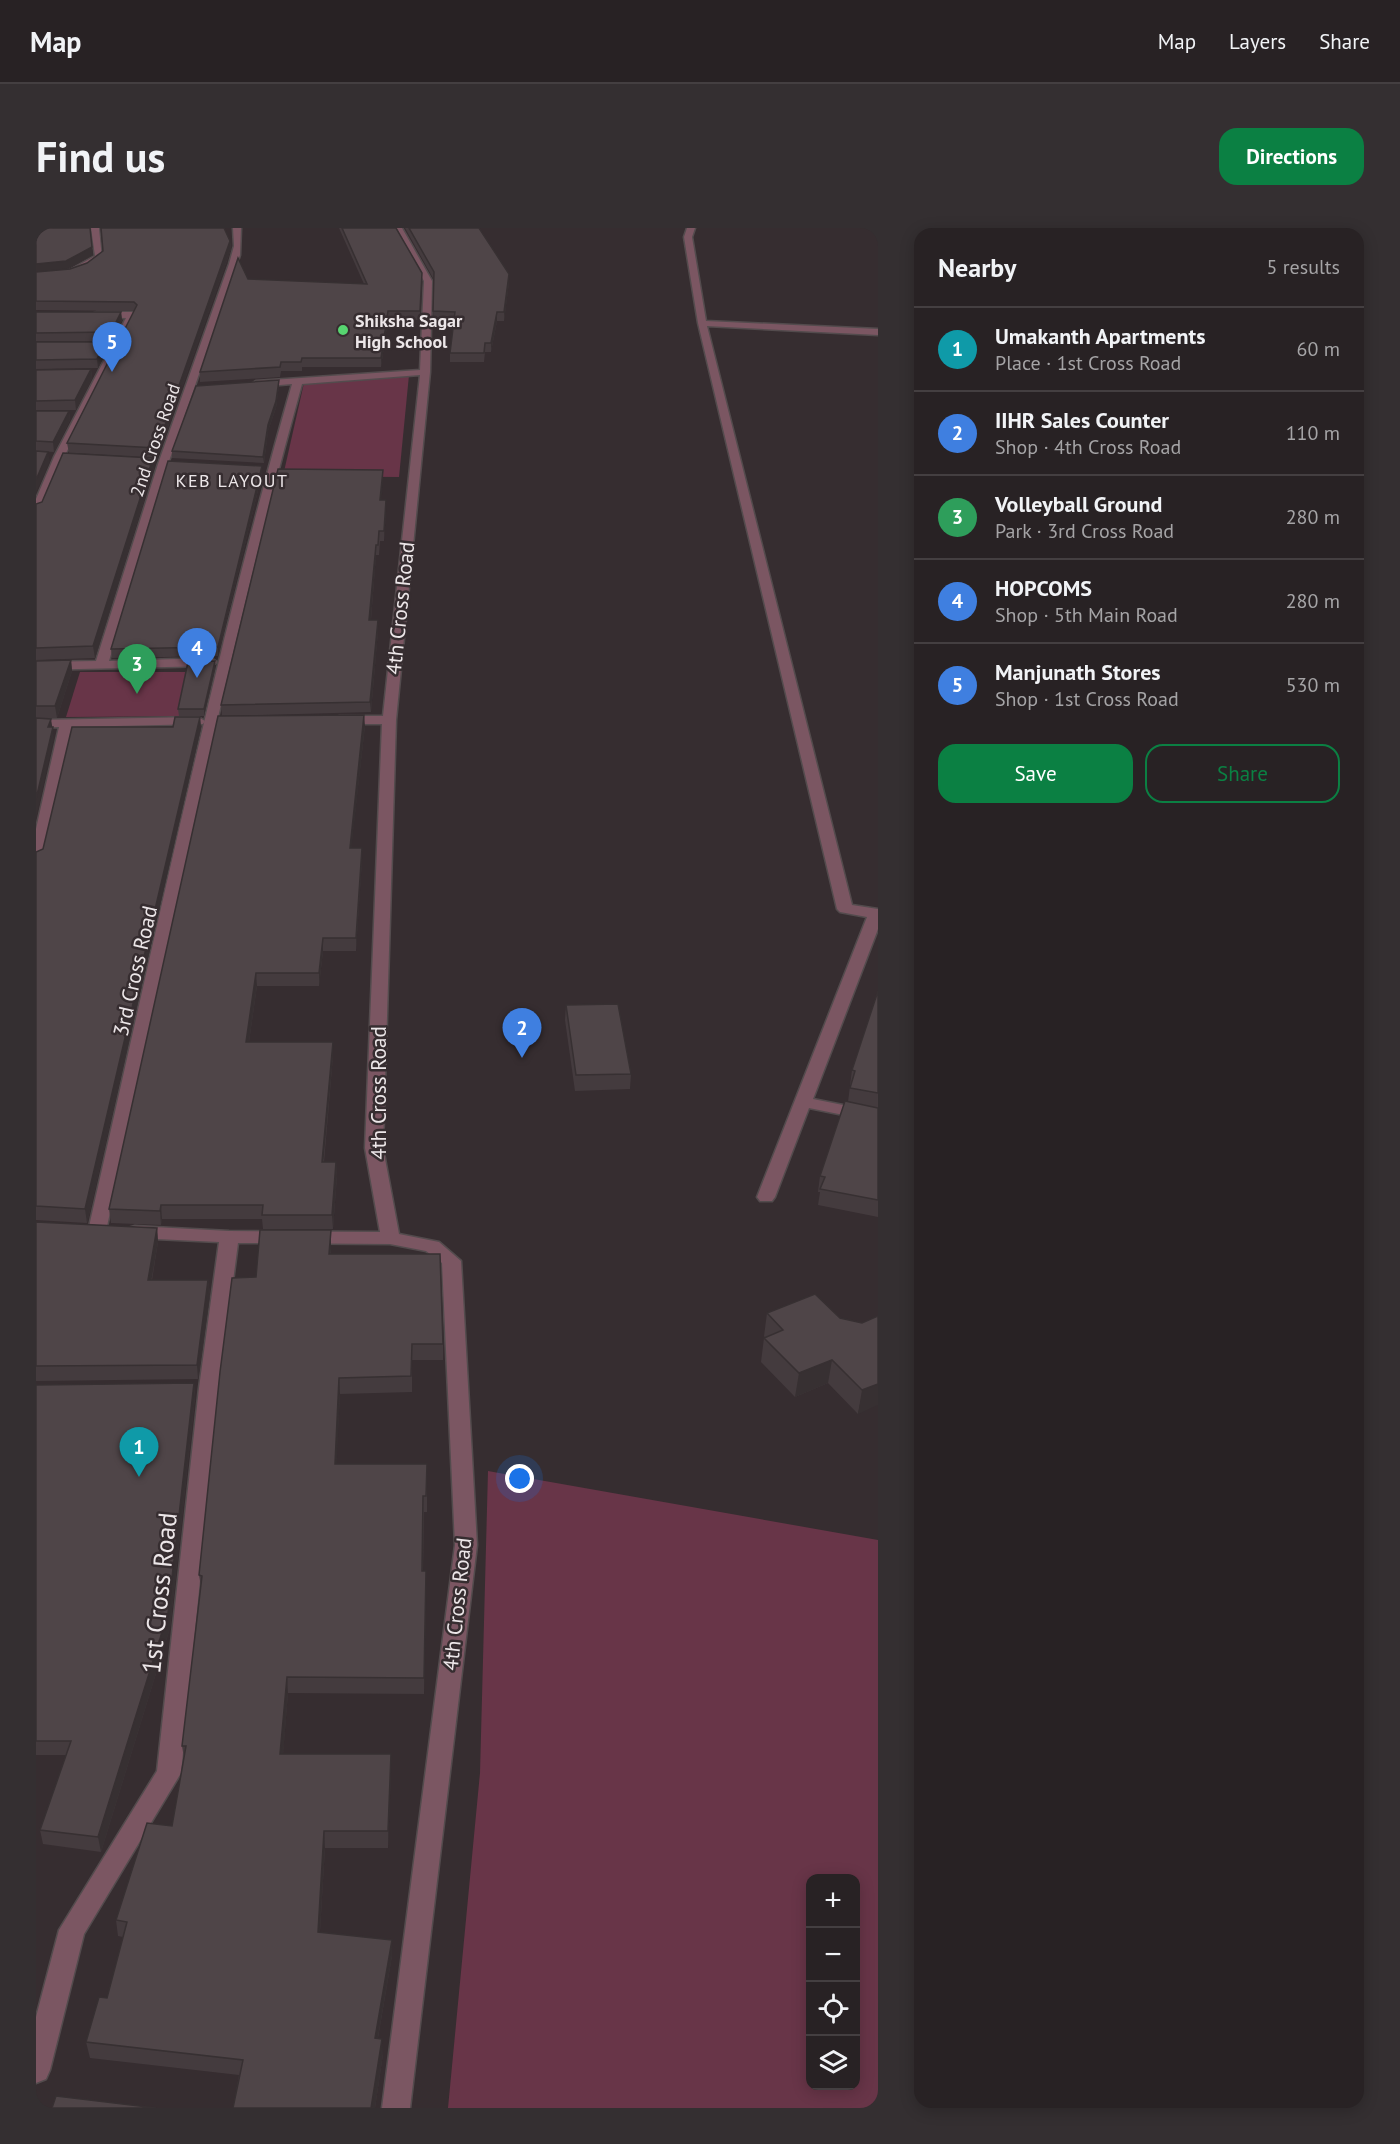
<!DOCTYPE html>
<html lang="en">
<head>
<meta charset="utf-8">
<style>
	body { margin:0; font-family:"PT Sans",sans-serif; background:#342f31; color:#f1f3f6 }
	.controls { position:absolute; right:18px; bottom:18px; display:grid; overflow:hidden; border-radius:12px; box-shadow:0 3px 15px #0003 }
	.controls button { width:54px; height:54px; display:grid; place-items:center; padding:0; border:0; border-bottom:2px solid #443f41; background:#282224; color:#f1f3f6; font:30px sans-serif }
	.you { position:absolute; left:484px; top:1251px; width:21px; height:21px; margin:-15px; border:4px solid #fff; border-radius:50%; background:#1a73e8; box-shadow:0 0 0 9px #1a73e833 }
	.badge { display:grid; place-items:center; width:39px; height:39px; border-radius:50%; background:#0b8043; color:#fff; font-size:20px; font-weight:700 }
	.pin { position:absolute; translate:-50% -50px; filter:drop-shadow(0 2px 3px #0008) }
	.pin::after { content:''; position:absolute; top:32px; width:21px; height:18px; background:inherit; clip-path:polygon(0 0,100% 0,50% 100%) }
	.list { margin:0; padding:0; list-style:none }
	h2 { display:flex; justify-content:space-between; align-items:center; height:78px; margin:0; padding:0 24px; font-size:26px }
	h2 small { font-size:20px; font-weight:400; color:#a5a4a6 }
	.list li { display:grid; grid-template-columns:39px 1fr auto; gap:18px; align-items:center; box-sizing:border-box; height:84px; padding:0 24px; border-top:2px solid #443f41 }
	.list b { display:block; font-size:22px; white-space:nowrap }
	.list p { margin:0; font-size:20px; white-space:nowrap; color:#a5a4a6 }
	.list em { font-size:20px; font-style:normal; color:#a5a4a6 }
	.actions { display:flex; gap:12px; padding:18px 24px }
	.actions a { flex:1; padding:14px 0; border:2px solid #0b8043; border-radius:18px; text-align:center; font-size:21px; color:#0b8043 }
	.actions .main { background:#0b8043; color:#fff }
	.icon { flex:none; width:33px; height:33px; fill:none; stroke:currentColor; stroke-width:2; stroke-linecap:round; stroke-linejoin:round }
	.map { position:relative; flex:none; width:842px; height:1880px; overflow:hidden; border-radius:18px }
	header { display:flex; align-items:center; gap:36px; box-sizing:border-box; height:84px; padding:0 30px; background:#282224; border-bottom:2px solid #443f41 }
	header strong { font-size:28px }
	nav { display:flex; gap:33px; margin-inline-start:auto; font-size:21px }
	.intro { display:flex; align-items:center; justify-content:space-between; box-sizing:border-box; height:144px; padding:0 36px }
	h1 { margin:0; font-size:42px }
	.button { padding:15px 27px; border-radius:18px; background:#0b8043; color:#fff; font-size:21px; font-weight:700 }
	main { display:flex; gap:36px; padding:0 36px }
	aside { flex:1; background:#282224; border-radius:18px; box-shadow:0 3px 15px #0003 }
	.map>svg:first-child { display:block }
	.green { fill:#683548; fill-rule:evenodd }
	.lines { fill:none; stroke-linecap:round; stroke-linejoin:round }
	.minor-casing { stroke:#534b4d; stroke-width:3 }
	.minor { fill:#7b5662; fill-rule:evenodd }
	.wall { fill:#443b3e }
	.shaded-wall { fill:#373032 }
	.building { fill:#4f4548; stroke:#373032; stroke-width:1.5 }
	.poi-dot { fill:#57d570; stroke:#362d30; stroke-width:2 }
	.labels { text-anchor:middle; dominant-baseline:central; stroke-width:5; stroke-linejoin:round; paint-order:stroke }
	.far-poi-label { font-size:18px; font-weight:bold; fill:#ece6e8; stroke:#362d30; text-anchor:start }
	.far-street-label { font-size:18px; fill:#ece6e8; stroke:#362d30 }
	.far-neighbourhood-label { font-size:18px; letter-spacing:1.5px; fill:#ece6e8; stroke:#362d30 }
	.street-label { font-size:21px; fill:#ece6e8; stroke:#362d30 }
	.near-street-label { font-size:26px; fill:#ece6e8; stroke:#362d30 }
</style>
</head>
<body>
<header>
<strong>Map</strong>
<nav><a>Map</a><a>Layers</a><a>Share</a></nav>
</header>
<div class="intro"><h1>Find us</h1><a class="button">Directions</a></div>
<main>
<div class="map">
<svg width="842" height="1880" viewBox="0 0 842 1880">
	<rect width="100%" height="100%" fill="#362d30"/>
	<g class="green">
		<polygon points="373,147 363,249 247,248 268,155"/>
		<polygon points="44,444 168,444 160,488 30,489"/>
		<path d="M452,1243L842,1312V1880H412L444,1545ZM774,1650H820V1858H774Z"/>
	</g>
	<g class="lines">
		<g class="minor-casing">
			<g id="minor">
				<path d="M55,0H63L66,31C45,47 25,50 0,51V47L32,43L59,28Z"/>
				<polygon points="197,0 205,0 204,27 132,236 73,433 175,430 181,434 175,438 0,442 0,434 60,433 122,236 193,36 198,18"/>
				<path d="M358,0H366L396,53L394,144L360,492L347,920L363,1006L403,1014L425,1033L441,1317L374,1880H346L419,1317L406,1035L390,1023L354,1016L202,1015L183,1160L145,1545L48,1706L14,1842L10,1851L0,1855V1789L23,1702L121,1543L163,1160L183,1014L99,1010L92,1008L90,1004L92,1000L99,998L193,1003L344,1004L329,920L346,496H303L296,492L303,488H347L384,147L266,156C188,435 132,720 70,1003L68,1007H54L52,1003C117,720 176,435 256,156L220,159L215,156L220,153L384,142L388,53Z"/>
				<polygon points="651,0 659,0 656,9 670,93 842,101 842,107 671,98 816,677 842,681 842,701 777,871 842,884 842,894 773,880 739,969 736,973 724,973 721,969 831,689 804,684 801,681 662,95 648,9"/>
				<polygon points="61,84 96,84 100,87 28,229 5,283 0,286 0,271 18,229 90,90 58,89 58,85"/>
				<polygon points="162,489 169,493 167,496 37,499 7,633 0,637 0,601 23,499 0,500 0,492"/>
			</g>
		</g>
		<use href="#minor" class="minor"/>
	</g>
	<g class="wall">
		<polygon points="0,0 57,27 31,41 194,13 195,21 121,230 38,225 118,240 59,430 0,432 0,276 6,274 33,225 31,215 99,83 0,82"/>
		<polygon points="303,0 360,0 386,45 384,92 352,91 345,139 266,139 266,143 245,143 244,149 164,154 164,144 212,51 328,56"/>
		<polygon points="369,0 443,0 473,54 468,93 461,93 455,124 449,124 448,134 414,134 414,125 418,92 397,92 398,52"/>
		<polygon points="0,84 85,84 86,92 76,113 0,113"/>
		<polygon points="0,114 69,114 70,123 62,140 0,141"/>
		<polygon points="55,141 56,150 40,182 0,182 0,142"/>
		<polygon points="243,158 240,180 232,203 228,235 136,230 136,223"/>
		<polygon points="0,183 33,183 34,192 18,224 0,223"/>
		<polygon points="226,238 226,246 182,428 76,430 75,421"/>
		<polygon points="347,242 345,272 350,282 348,313 344,313 343,327 340,327 335,392 342,403 335,484 186,488 185,477"/>
		<polygon points="35,432 36,443 21,490 0,490 0,433"/>
		<polygon points="179,440 168,488 143,488 142,481"/>
		<polygon points="164,489 165,500 51,995 0,992 0,624 7,621 137,499"/>
		<polygon points="329,498 315,620 326,620 326,633 320,723 287,723 283,758 221,758 213,814 297,828 288,934 300,934 301,948 297,1001 227,1001 226,991 126,991 125,997 75,995 73,981"/>
		<polygon points="842,763 842,989 782,977 784,964 782,964 784,948 812,874 816,842"/>
		<polygon points="530,777 595,846 594,861 539,863 529,792"/>
		<polygon points="0,994 121,1000 122,1014 116,1052 172,1052 174,1066 162,1151 0,1153"/>
		<polygon points="295,1018 295,1026 407,1116 407,1132 376,1132 376,1164 304,1166 300,1236 391,1252 391,1284 388,1284 387,1343 390,1343 390,1360 388,1466 252,1465 247,1526 355,1543 352,1620 289,1620 284,1704 356,1712 356,1728 342,1810 347,1826 339,1880 197,1880 203,1847 54,1830 50,1814 71,1770 87,1709 82,1708 80,1692 136,1598 148,1530 146,1518 165,1359 163,1347 220,1049"/>
		<polygon points="731,1085 804,1090 826,1095 842,1088 822,1186 792,1155 759,1169 725,1134 728,1110 729,1110 728,1108"/>
		<polygon points="158,1155 159,1169 134,1400 65,1624 7,1616 4,1602 30,1527 0,1527 0,1157"/>
	</g>
	<g class="shaded-wall">
		<polygon points="194,13 195,21 121,230 121,220"/>
		<polygon points="56,19 57,27 31,41 0,45 0,36"/>
		<polygon points="473,46 473,54 468,93 468,84"/>
		<polygon points="352,83 352,91 345,139 345,130"/>
		<polygon points="85,84 86,92 76,113 75,104"/>
		<polygon points="461,84 461,93 455,124 455,115"/>
		<polygon points="69,114 70,123 62,140 61,131"/>
		<polygon points="55,141 56,150 40,182 39,172"/>
		<polygon points="243,152 243,158 240,180 232,203 228,235 227,229 232,197"/>
		<polygon points="33,183 34,192 18,224 17,214"/>
		<polygon points="12,224 14,234 0,265 0,252"/>
		<polygon points="117,230 118,240 59,430 57,418"/>
		<polygon points="226,238 226,246 182,428 182,419"/>
		<polygon points="347,242 347,251 345,282 344,272"/>
		<polygon points="350,272 350,282 348,313 348,303"/>
		<polygon points="340,317 340,327 334,403 333,392"/>
		<polygon points="342,392 342,403 335,484 334,474"/>
		<polygon points="35,432 36,443 21,490 19,478"/>
		<polygon points="179,433 179,440 168,488 168,481"/>
		<polygon points="328,487 329,498 314,633 314,620"/>
		<polygon points="164,489 165,500 51,995 49,981"/>
		<polygon points="15,491 18,510 0,591 0,571 12,499"/>
		<polygon points="326,620 326,633 320,723 320,710"/>
		<polygon points="287,710 287,723 283,758 283,745"/>
		<polygon points="220,745 221,758 211,828 210,814"/>
		<polygon points="297,814 297,828 286,948 286,934"/>
		<polygon points="300,934 301,948 297,1001 296,987"/>
		<polygon points="125,977 126,991 125,997 124,983"/>
		<polygon points="121,1000 122,1014 113,1066 112,1052"/>
		<polygon points="295,1002 295,1018 294,1041 293,1026"/>
		<polygon points="172,1052 174,1066 162,1151 161,1137"/>
		<polygon points="796,1132 792,1155 759,1169 763,1145"/>
		<polygon points="303,1150 304,1166 300,1252 299,1236"/>
		<polygon points="158,1155 159,1169 134,1400 65,1624 62,1609"/>
		<polygon points="842,1156 842,1177 822,1186 826,1162"/>
		<polygon points="390,1343 390,1360 388,1466 388,1450"/>
		<polygon points="251,1449 252,1465 246,1542 244,1526"/>
		<polygon points="355,1526 355,1543 352,1620 352,1603"/>
		<polygon points="288,1603 289,1620 283,1720 282,1704"/>
		<polygon points="356,1712 356,1728 339,1826 339,1810"/>
		<polygon points="346,1811 347,1826 339,1880 335,1880"/>
	</g>
	<g class="building">
		<polygon points="0,0 54,0 56,19 30,33 0,36"/>
		<polygon points="65,0 188,0 194,13 121,220 31,215 101,77 98,74 0,73 0,44 34,41 51,35 67,23"/>
		<polygon points="306,0 360,0 386,45 384,83 352,83 345,130 266,130 265,134 245,134 244,139 164,144 202,30 212,51 331,56"/>
		<polygon points="373,0 443,0 473,46 468,84 461,84 455,115 449,115 448,125 414,125 419,84 397,83 398,44"/>
		<polygon points="0,84 85,84 75,104 0,105"/>
		<polygon points="0,114 69,114 61,131 0,132"/>
		<polygon points="55,141 39,172 0,173 0,142"/>
		<polygon points="243,152 240,173 232,197 227,229 136,223 160,158"/>
		<polygon points="0,183 33,183 17,214 0,213"/>
		<polygon points="0,223 12,224 0,252"/>
		<polygon points="27,225 117,230 57,418 0,420 0,276 6,274"/>
		<polygon points="132,233 226,238 182,419 75,421"/>
		<polygon points="242,241 347,242 344,272 350,272 348,303 343,303 342,317 340,317 333,392 342,392 334,474 185,477"/>
		<polygon points="35,432 19,478 0,478 0,433"/>
		<polygon points="179,433 168,481 142,481 152,434"/>
		<polygon points="328,487 314,620 326,620 320,710 287,710 283,745 220,745 210,814 297,814 286,934 300,934 296,987 226,987 227,977 125,977 124,983 73,981 182,488"/>
		<polygon points="139,489 164,489 49,981 0,978 0,624 7,621 36,499 137,499"/>
		<polygon points="0,490 15,491 12,499 17,499 0,571"/>
		<polygon points="842,763 842,865 814,860 819,843 816,842"/>
		<polygon points="582,776 595,846 540,847 530,777"/>
		<polygon points="809,873 842,880 842,972 784,961 789,949 784,948"/>
		<polygon points="0,994 121,1000 112,1052 172,1052 161,1137 0,1138"/>
		<polygon points="224,1002 295,1002 293,1026 404,1026 407,1116 376,1116 375,1148 303,1150 299,1236 391,1236 390,1268 387,1268 386,1343 390,1343 388,1450 251,1449 244,1526 355,1526 352,1603 288,1603 282,1704 356,1712 339,1810 346,1811 335,1880 197,1880 207,1832 50,1814 63,1769 71,1770 91,1694 80,1692 111,1595 136,1598 150,1518 146,1518 166,1348 163,1347 184,1144 196,1050 220,1049"/>
		<polygon points="779,1066 804,1090 826,1095 842,1088 842,1156 826,1162 796,1132 763,1145 728,1110 747,1102 731,1085"/>
		<polygon points="158,1155 132,1385 62,1609 4,1602 35,1513 0,1513 0,1157"/>
		<polygon points="20,1868 120,1880 16,1880"/>
	</g>
	<circle class="poi-dot" cx="307" cy="102" r="6"/>
	<g class="labels">
		<g class="far-poi-label">
			<text x="319" y="92">Shiksha Sagar<tspan x="319" dy="21">High School</tspan></text>
		</g>
		<g class="far-street-label">
			<text transform="translate(119 212) rotate(-71)">2nd Cross Road</text>
		</g>
		<g class="far-neighbourhood-label">
			<text x="196" y="252">KEB LAYOUT</text>
		</g>
		<g class="street-label">
			<text transform="translate(364 380) rotate(-84)">4th Cross Road</text>
			<text transform="translate(99 743) rotate(-77)">3rd Cross Road</text>
			<text transform="translate(342 865) rotate(-90)">4th Cross Road</text>
			<text transform="translate(421 1376) rotate(-84)">4th Cross Road</text>
		</g>
		<g class="near-street-label">
			<text transform="translate(123 1365) rotate(-84)">1st Cross Road</text>
		</g>
	</g>
</svg>
<div class="controls">
<button>+</button>
<button>−</button>
<button><svg class="icon" aria-label="locate" viewBox="0 0 24 24"><circle cx="12" cy="12" r="6"/><path d="M12 2v4M12 18v4M2 12h4M18 12h4"/></svg></button>
<button><svg class="icon" aria-label="layers" viewBox="0 0 24 24"><path d="M12 4l9 5-9 5-9-5zM3 14l9 5 9-5"/></svg></button>
</div>
<div class="you"></div>
<div class="pin badge" style="left:103px;top:1249px;background:#0f9aa8">1</div>
<div class="pin badge" style="left:486px;top:830px;background:#3f7fe0">2</div>
<div class="pin badge" style="left:101px;top:466px;background:#2e9e5b">3</div>
<div class="pin badge" style="left:161px;top:450px;background:#3f7fe0">4</div>
<div class="pin badge" style="left:76px;top:144px;background:#3f7fe0">5</div>
</div>
<aside>
<h2>Nearby<small>5 results</small></h2>
<ul class="list">
<li><span class="badge" style="background:#0f9aa8">1</span><div><b>Umakanth Apartments</b><p>Place · 1st Cross Road</p></div><em>60 m</em></li>
<li><span class="badge" style="background:#3f7fe0">2</span><div><b>IIHR Sales Counter</b><p>Shop · 4th Cross Road</p></div><em>110 m</em></li>
<li><span class="badge" style="background:#2e9e5b">3</span><div><b>Volleyball Ground</b><p>Park · 3rd Cross Road</p></div><em>280 m</em></li>
<li><span class="badge" style="background:#3f7fe0">4</span><div><b>HOPCOMS</b><p>Shop · 5th Main Road</p></div><em>280 m</em></li>
<li><span class="badge" style="background:#3f7fe0">5</span><div><b>Manjunath Stores</b><p>Shop · 1st Cross Road</p></div><em>530 m</em></li>
</ul>
<div class="actions"><a class="main">Save</a><a>Share</a></div>
</aside>
</main>
</body>
</html>
